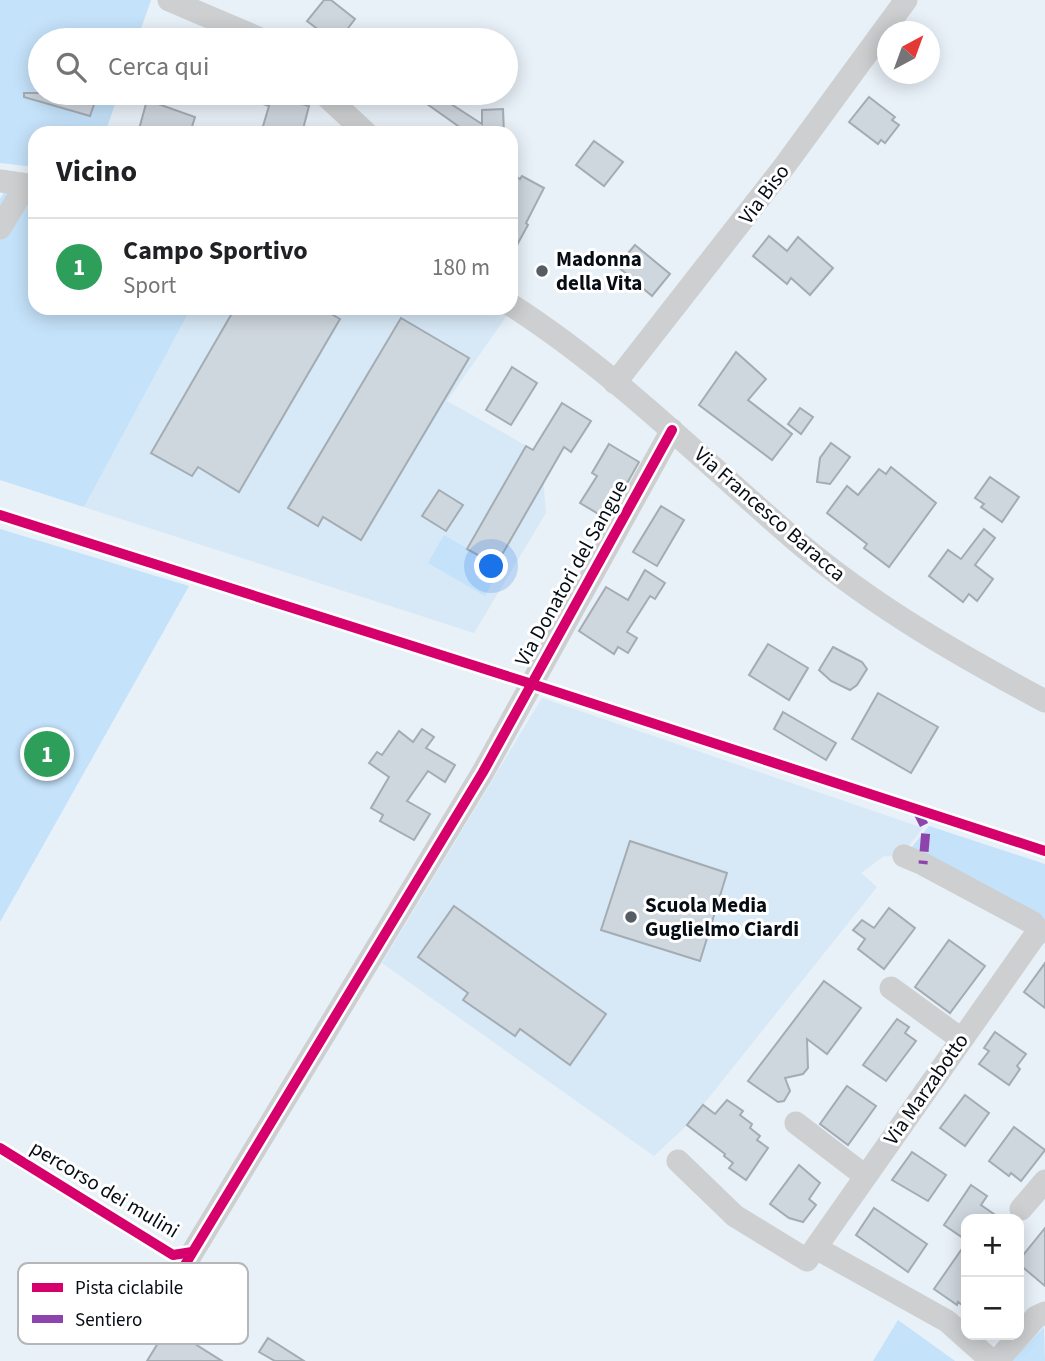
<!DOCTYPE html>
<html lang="it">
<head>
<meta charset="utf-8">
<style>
	body { margin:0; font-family:"Source Sans 3",sans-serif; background:#f6f6f6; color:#202124 }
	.controls { position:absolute; right:21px; bottom:21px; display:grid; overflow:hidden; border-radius:14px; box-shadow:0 4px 18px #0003 }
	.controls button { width:63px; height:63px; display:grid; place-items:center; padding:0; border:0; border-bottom:2px solid #e0e0e0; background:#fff; color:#202124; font:35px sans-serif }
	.compass { position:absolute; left:877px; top:21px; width:63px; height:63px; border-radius:50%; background:#fff; box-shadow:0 4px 18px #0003; rotate:41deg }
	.you { position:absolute; left:492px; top:567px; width:24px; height:24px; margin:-18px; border:5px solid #fff; border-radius:50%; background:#1a73e8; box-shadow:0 0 0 10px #1a73e833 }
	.badge { display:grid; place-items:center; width:46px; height:46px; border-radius:50%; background:#b45309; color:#fff; font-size:23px; font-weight:700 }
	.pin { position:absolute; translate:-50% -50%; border:4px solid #fff; box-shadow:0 2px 7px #0006 }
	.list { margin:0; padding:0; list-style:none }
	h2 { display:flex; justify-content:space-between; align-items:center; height:91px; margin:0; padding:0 28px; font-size:30px }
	h2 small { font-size:23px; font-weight:400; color:#757577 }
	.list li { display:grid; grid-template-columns:46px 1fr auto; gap:21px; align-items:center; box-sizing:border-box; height:98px; padding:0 28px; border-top:2px solid #e0e0e0 }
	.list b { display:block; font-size:26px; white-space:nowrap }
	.list p { margin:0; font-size:23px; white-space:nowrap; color:#757577 }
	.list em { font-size:23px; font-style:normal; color:#757577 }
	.icon { flex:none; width:38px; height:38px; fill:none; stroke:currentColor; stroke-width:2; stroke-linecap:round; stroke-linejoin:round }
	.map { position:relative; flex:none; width:1045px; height:1361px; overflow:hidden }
	.search { position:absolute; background:#fff; box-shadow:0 4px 18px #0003; left:28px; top:28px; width:490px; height:77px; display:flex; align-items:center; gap:18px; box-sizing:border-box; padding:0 24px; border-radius:38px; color:#757577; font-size:26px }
	.panel { position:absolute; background:#fff; box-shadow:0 4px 18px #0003; left:28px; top:126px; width:490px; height:189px; border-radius:21px }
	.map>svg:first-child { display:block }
	.built { fill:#d7e8f6 }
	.green { fill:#c4e2fa }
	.building { fill:#ced6de; stroke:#a4acb3; stroke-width:2 }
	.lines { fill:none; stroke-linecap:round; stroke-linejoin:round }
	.minor { stroke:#cdcfd1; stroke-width:23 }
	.quiet { stroke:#8e44ad; stroke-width:9; stroke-dasharray:18 9; stroke-linecap:butt }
	.cycleway-casing { stroke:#fff; stroke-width:15 }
	.cycleway { stroke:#d6006c; stroke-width:10 }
	.poi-dot { fill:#555c64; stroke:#fff; stroke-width:2.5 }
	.labels { text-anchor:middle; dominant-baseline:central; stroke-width:6; stroke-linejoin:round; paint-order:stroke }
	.street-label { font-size:21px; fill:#060d14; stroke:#fff }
	.poi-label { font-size:21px; font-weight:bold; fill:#060d14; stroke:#fff; text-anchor:start }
	.key { fill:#fff; stroke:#b4b6b8; stroke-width:2 }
	.key-label { font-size:19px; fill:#060d14 }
</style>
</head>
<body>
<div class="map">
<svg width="1045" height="1361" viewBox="0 0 1045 1361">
	<rect width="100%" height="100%" fill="#e8f0f8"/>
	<g class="built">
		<polygon points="191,308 500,308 508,314 447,401 541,454 546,513 474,633 84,507"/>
		<polygon points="542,698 923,828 900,857 884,856 861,873 877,887 687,1125 654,1156 382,963"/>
	</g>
	<g class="green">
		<polygon points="0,0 151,0 137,40 40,40 40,93 119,93 105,133 35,133 35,167 0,163"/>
		<polygon points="5,191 35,195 35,308 191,308 84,507 0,480 0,199"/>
		<polygon points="0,529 189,586 0,922"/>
		<polygon points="444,535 500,568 485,596 428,563"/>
		<polygon points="929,826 1045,864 1045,922 907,853"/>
		<polygon points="898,1320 955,1361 873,1361"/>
		<polygon points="1044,1327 1045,1361 1011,1361"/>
	</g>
	<g class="building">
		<polygon points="324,0 331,0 355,19 339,40 332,40 307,21"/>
		<polygon points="24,93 98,93 90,116 24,97"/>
		<polygon points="244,93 272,93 299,101 298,103 309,106 302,133 261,133 269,106 242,97"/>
		<polygon points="434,93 482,124 482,110 503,109 504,133 468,133 427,104"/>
		<polygon points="869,97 895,117 892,120 899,125 885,143 881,140 878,144 849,122"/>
		<polygon points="147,100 195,117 190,133 138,133"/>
		<polygon points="594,141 623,162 604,186 576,165"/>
		<polygon points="511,173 520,179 522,176 544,188 526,223 528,225 511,256"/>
		<polygon points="769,236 787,251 798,237 833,268 810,295 791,278 787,284 753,256"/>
		<polygon points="635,245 670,274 652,296 617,266"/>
		<polygon points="235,308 321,308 340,319 239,492 198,467 192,476 151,453"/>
		<polygon points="401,318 469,358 361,540 323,517 318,526 288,508"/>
		<polygon points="736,352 766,379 748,400 792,434 772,460 699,405"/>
		<polygon points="512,367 537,383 511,425 486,410"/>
		<polygon points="562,403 591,421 571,452 564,447 496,565 467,549 526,446 533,450"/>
		<polygon points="800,408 813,417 801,434 788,424"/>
		<polygon points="831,443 850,457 830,484 817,482 820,458"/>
		<polygon points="609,444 639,462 607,519 580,503 597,476 592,473"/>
		<polygon points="891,467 936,503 889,567 864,548 867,544 827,513 847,486 858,495 879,469 886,474"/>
		<polygon points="990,477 1019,497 1002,522 981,507 984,504 975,498"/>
		<polygon points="439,490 463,505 446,531 422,516"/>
		<polygon points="661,506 684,520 657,566 633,552"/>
		<polygon points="984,529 995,538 975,565 993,579 977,601 969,594 963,602 929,576 948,550 961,559"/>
		<polygon points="645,570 665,583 655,599 650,596 627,632 637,638 628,653 618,647 614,654 579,631 606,587 628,600"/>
		<polygon points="768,644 808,668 789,700 749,675"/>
		<polygon points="833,647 862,662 867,669 857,685 850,690 831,681 819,670"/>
		<polygon points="878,693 938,727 911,773 852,739"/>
		<polygon points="783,712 836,743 826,760 774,729"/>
		<polygon points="422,729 434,737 426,748 455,765 445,782 428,771 407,801 430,814 414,840 380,821 383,815 371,808 389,777 369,763 377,752 382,755 399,731 413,742"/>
		<polygon points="630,841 727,873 700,961 601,930"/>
		<polygon points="454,906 606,1014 570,1065 520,1029 515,1036 463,1000 468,993 418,957"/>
		<polygon points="889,908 915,928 884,969 858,949 865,939 853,930 862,920 874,928"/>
		<polygon points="949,940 985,966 950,1013 915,987"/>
		<polygon points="1045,963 1045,1008 1024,992"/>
		<polygon points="824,981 861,1008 827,1054 807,1039 808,1068 803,1074 785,1078 790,1091 784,1101 778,1102 748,1081"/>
		<polygon points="897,1019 909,1027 905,1033 916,1041 886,1081 863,1065"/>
		<polygon points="995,1032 1026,1054 1017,1066 1020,1069 1009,1085 979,1064 989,1051 984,1048"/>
		<polygon points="847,1086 876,1106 848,1145 820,1124"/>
		<polygon points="965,1095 989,1113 965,1146 940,1128"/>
		<polygon points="727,1100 743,1111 740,1115 752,1124 750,1128 760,1136 757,1140 768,1148 746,1180 729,1168 733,1163 724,1156 725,1154 687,1125 703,1105 715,1114"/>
		<polygon points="1014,1127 1045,1150 1021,1181 1011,1173 1009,1176 989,1161"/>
		<polygon points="912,1152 946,1175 928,1201 892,1180"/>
		<polygon points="799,1165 820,1183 809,1199 816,1205 803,1222 789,1218 770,1204"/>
		<polygon points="971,1185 987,1196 981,1205 1001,1219 966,1219 966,1240 944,1225"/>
		<polygon points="874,1208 927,1244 908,1272 856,1235"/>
		<polygon points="1045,1228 1045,1286 1019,1264 1019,1260"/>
		<polygon points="966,1243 966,1308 958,1302 957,1305 934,1289"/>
		<polygon points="168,1327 222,1361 147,1361"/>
		<polygon points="268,1338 304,1361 275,1361 259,1352"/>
	</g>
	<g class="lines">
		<g class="minor">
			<polyline points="169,0 263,40"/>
			<polyline points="323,93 366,133"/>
			<polyline points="0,181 35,186"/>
			<polyline points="0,228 26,185"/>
			<path d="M511,305C617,373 705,463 800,544C875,607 959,655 1045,701"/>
			<polyline points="615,383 783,168 906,0"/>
			<polyline points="904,856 923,864 1033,923 1039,932"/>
			<polyline points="891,988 961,1039"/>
			<polyline points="796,1123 865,1176"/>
			<polyline points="678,1161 735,1216 807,1260 1034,937 1039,932 1045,931"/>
			<polyline points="1021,1209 1045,1181"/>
			<polyline points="816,1248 947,1321 992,1361"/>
			<polyline points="183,1268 483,772 672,430"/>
			<polyline points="997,1361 1036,1317 1045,1313"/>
		</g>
		<polyline class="quiet" points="916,809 926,829 923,864"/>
		<g class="cycleway-casing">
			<g id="cycleway">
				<polyline points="0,515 532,684 1045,851"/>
				<polyline points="0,1148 173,1255 192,1252"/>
				<polyline points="183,1268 483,772 672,430"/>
			</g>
		</g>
		<use href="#cycleway" class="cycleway"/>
	</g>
	<g class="poi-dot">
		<circle cx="542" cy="271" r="7"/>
		<circle cx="631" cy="917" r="7"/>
	</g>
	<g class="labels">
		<g class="street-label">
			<text transform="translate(764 194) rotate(-53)">Via Biso</text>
			<text transform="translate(770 514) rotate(41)">Via Francesco Baracca</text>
			<text transform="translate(571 573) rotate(-61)">Via Donatori del Sangue</text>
			<text transform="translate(926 1089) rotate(-55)">Via Marzabotto</text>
			<text transform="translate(105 1189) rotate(31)">percorso dei mulini</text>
		</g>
		<g class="poi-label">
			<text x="556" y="259">Madonna<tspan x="556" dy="24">della Vita</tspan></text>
			<text x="645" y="905">Scuola Media<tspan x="645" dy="24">Guglielmo Ciardi</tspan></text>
		</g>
	</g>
	<rect x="18" y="1263" width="230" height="81" rx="10" class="key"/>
	<rect x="32" y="1283" width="31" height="9" fill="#d6006c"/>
	<rect x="32" y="1315" width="31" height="8" fill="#8e44ad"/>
	<g class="key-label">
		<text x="75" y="1294">Pista ciclabile</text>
		<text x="75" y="1326">Sentiero</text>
	</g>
</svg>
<div class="controls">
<button>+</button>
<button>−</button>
</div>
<svg class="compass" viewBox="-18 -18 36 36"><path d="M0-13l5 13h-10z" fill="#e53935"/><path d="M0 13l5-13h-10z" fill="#757577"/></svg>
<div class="you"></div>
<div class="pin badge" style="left:47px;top:754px;background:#2e9e5b">1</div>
<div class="search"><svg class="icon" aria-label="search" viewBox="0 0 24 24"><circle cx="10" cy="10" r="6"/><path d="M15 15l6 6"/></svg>Cerca qui</div>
<section class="panel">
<h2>Vicino<small></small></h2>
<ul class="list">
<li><span class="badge" style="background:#2e9e5b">1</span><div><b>Campo Sportivo</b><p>Sport</p></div><em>180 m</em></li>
</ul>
</section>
</div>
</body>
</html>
